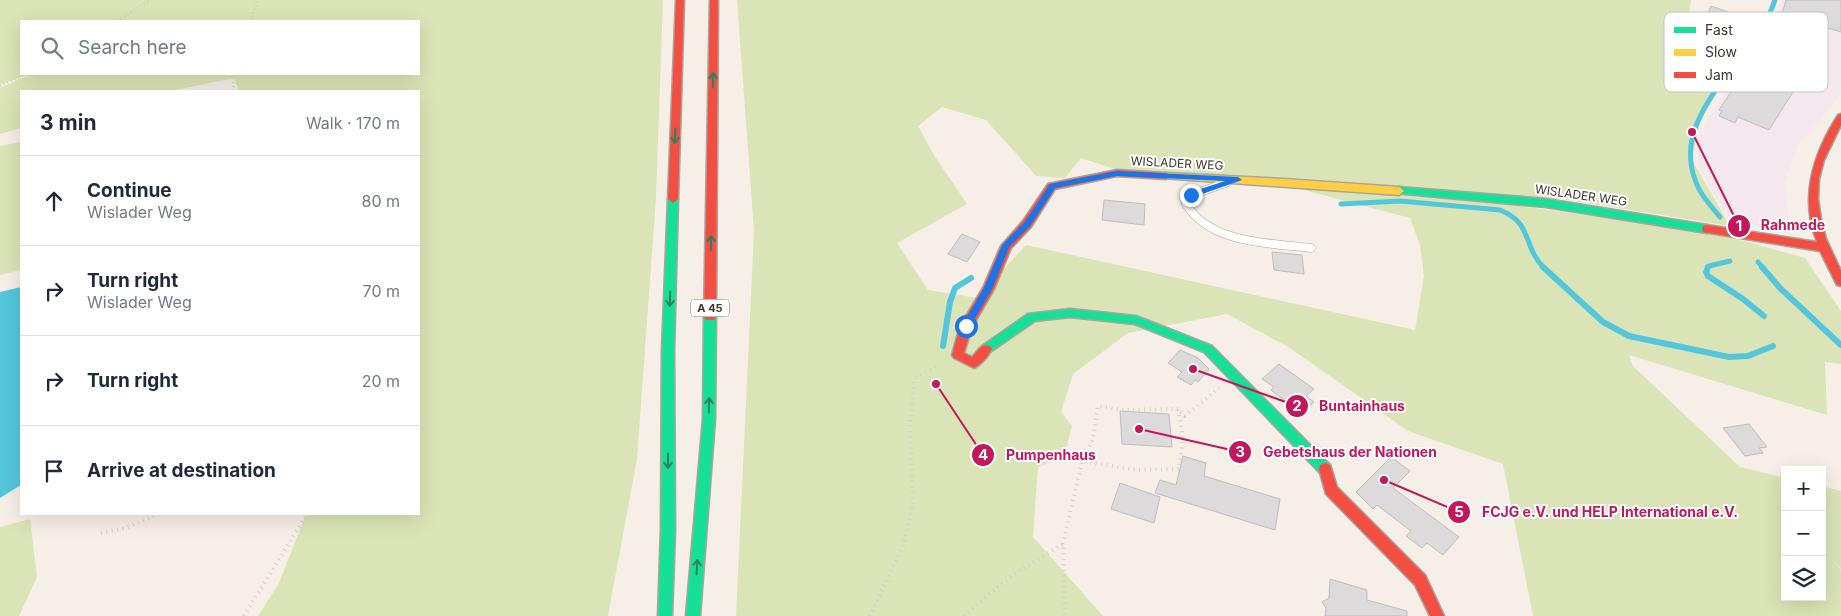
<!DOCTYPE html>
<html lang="en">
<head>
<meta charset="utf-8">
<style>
	body { margin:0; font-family:Inter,sans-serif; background:#f6f6f7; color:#1f2937 }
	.controls { position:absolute; right:15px; bottom:15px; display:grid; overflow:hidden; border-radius:0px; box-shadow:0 5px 20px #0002 }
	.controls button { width:45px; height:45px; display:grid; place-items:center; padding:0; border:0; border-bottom:1px solid #e0e1e3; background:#fff; color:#1f2937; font:25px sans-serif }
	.stop { position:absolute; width:15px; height:15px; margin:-11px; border:4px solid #1a73e8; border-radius:50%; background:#fff }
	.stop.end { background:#1a73e8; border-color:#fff; box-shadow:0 1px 5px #0008 }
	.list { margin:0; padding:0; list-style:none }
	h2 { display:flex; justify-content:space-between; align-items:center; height:65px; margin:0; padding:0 20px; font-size:21px }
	h2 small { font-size:16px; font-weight:400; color:#747a83 }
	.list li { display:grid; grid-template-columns:32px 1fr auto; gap:15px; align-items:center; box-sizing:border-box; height:90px; padding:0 20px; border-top:1px solid #e0e1e3 }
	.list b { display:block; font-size:19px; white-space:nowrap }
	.list p { margin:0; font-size:16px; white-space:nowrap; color:#747a83 }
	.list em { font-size:16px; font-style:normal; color:#747a83 }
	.icon { flex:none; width:28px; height:28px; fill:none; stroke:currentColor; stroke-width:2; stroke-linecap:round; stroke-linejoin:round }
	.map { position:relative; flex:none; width:1841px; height:616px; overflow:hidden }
	.search { position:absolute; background:#fff; box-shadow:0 5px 20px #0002; left:20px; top:20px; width:400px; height:55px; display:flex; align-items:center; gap:12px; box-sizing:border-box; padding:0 18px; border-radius:0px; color:#747a83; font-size:19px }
	.panel { position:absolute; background:#fff; box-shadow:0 5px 20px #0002; left:20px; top:90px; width:400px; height:425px; border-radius:0px }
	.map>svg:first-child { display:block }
	.industrial { fill:#f4e7ee }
	.green { fill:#dbe4b6 }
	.water { fill:#54c6db }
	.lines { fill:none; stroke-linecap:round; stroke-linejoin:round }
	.stream-far1 { stroke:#54c6db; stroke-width:5 }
	.stream { stroke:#54c6db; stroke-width:6 }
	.building { fill:#dddadc; stroke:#c0bcbe }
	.lane-casing { stroke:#aba49d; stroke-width:9 }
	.fast-casing { stroke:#aba49d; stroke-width:3 }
	.slow-casing { stroke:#aba49d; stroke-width:3 }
	.jam-casing { stroke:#aba49d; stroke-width:3 }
	.path-far1 { stroke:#d1cfcb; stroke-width:2.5; stroke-dasharray:1 3; stroke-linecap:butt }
	.path { stroke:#d1cfcb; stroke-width:4; stroke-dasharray:1 4.5; stroke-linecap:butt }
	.lane { stroke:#fefdfc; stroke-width:8 }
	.fast { fill:#16e098; fill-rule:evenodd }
	.slow { fill:#ffcf43; fill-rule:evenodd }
	.jam { fill:#f24e42; fill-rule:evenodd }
	.oneway { stroke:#2c825d }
	.route { fill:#1a73e8 }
	.labels { text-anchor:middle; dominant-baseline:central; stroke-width:4; stroke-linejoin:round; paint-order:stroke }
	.shield { fill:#fff; stroke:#78726c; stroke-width:1 }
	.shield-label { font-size:11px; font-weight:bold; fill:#3e362d }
	.street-label { font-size:12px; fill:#3e362d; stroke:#fff }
	.key { fill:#fff; stroke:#c5c3c0; stroke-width:1 }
	.key-label { font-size:14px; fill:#3e362d }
	.leader { fill:none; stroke:#c2185b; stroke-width:2 }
	.callout-dot { fill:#c2185b; stroke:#fff; stroke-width:2 }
	.mark-label { font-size:15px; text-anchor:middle; font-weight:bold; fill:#fff }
	.callout-label { font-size:14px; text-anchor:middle; font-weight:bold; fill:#c2185b; stroke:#fff; stroke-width:4; stroke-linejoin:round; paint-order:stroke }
</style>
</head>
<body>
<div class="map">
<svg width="1841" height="616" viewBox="0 0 1841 616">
	<rect width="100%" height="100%" fill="#f6efe8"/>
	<polygon class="industrial" points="1781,0 1841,0 1841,92 1826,113 1798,145 1784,184 1791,234 1731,220 1711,190 1698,165 1698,141 1710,116 1767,34 1776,18"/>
	<g class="green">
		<polygon points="0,0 663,0 656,198 637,459 608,616 258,616 279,583 306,514 419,514 419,91 239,91 234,78 171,91 21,91 21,128 0,134 0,88 31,74 419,74 419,21 21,21 21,74 29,74 0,85"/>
		<polygon points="737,0 1691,0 1687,29 1700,47 1731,69 1701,117 1692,160 1730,226 1562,199 1284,177 1118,170 1081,158 1065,178 1036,176 986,120 942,107 918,126 934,155 967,204 897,243 928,290 977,298 1026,245 1415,330 1424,276 1420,245 1410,218 1285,185 1488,202 1608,218 1733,238 1805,258 1841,311 1841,364 1825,362 1827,415 1629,355 1633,366 1740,467 1785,478 1785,597 1822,597 1822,486 1841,491 1841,568 1830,558 1841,569 1841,616 1533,616 1503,464 1408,431 1290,348 1227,314 1128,333 1073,374 1061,412 1072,426 1064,457 1038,467 1033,537 1103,616 736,616 754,231"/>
		<polygon points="21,142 21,270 0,275 0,146"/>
		<polygon points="30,519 37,577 19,616 0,616 0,527"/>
	</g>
	<polygon class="water" points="21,287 21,485 0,498 0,292"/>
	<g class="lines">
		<g class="stream-far1">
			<polyline points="1753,40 1768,18 1775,0"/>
			<polyline points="1734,66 1751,45"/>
			<path d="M1341,204L1400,201L1500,210C1534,224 1521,244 1544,268"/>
			<path d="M1720,217C1713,208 1704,199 1699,189C1677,145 1701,111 1726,75"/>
			<polyline points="1758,262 1763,268"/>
			<polyline points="1708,268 1709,266 1730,261"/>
		</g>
		<g class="stream">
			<polyline points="1543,267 1603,322 1629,336 1729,357 1748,356 1773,346"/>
			<polyline points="1708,267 1706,272 1708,276 1743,299 1764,316"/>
			<polyline points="1762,267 1780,288 1841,345"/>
			<polyline points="943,346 950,302 955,288 971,278"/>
		</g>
	</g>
	<g class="building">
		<polygon points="1786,0 1841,0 1841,32 1782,14"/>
		<polygon points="1711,6 1731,13 1724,27 1704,20"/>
		<polygon points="1763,44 1812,62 1769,130 1738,117 1735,123 1719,116 1722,111 1719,110"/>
		<polygon points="1104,200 1145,204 1144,225 1102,220"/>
		<polygon points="962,234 980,242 967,262 948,254"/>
		<polygon points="1272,252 1302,255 1304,274 1274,270"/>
		<polygon points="1180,350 1198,358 1209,369 1198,382 1195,380 1191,385 1177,377 1182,372 1168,363"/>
		<polygon points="1279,364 1314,389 1306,396 1314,402 1301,413 1271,390 1274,387 1262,379"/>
		<polygon points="1120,411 1169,414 1172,447 1122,444"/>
		<polygon points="1749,424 1767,447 1759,448 1763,453 1745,456 1723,428"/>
		<polygon points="1183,456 1206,463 1204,476 1280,499 1275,530 1155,493 1160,480 1176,485"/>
		<polygon points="1391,457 1410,471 1393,488 1459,537 1443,555 1427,543 1422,548 1406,536 1411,531 1377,505 1373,509 1356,492"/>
		<polygon points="1120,483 1160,497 1154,523 1111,509"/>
		<polygon points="1330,579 1367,590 1367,600 1407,611 1407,616 1325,616 1326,608 1322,602 1329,598"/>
	</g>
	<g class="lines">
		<g class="lane-casing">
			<path id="lane" d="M1226,183L1191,195L1186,204C1210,244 1270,243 1311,248"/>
		</g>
		<g class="fast-casing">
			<g id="fast">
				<polygon points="1399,187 1546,199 1707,225 1712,229 1707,233 1546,207 1395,193 1394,191 1395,189"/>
				<polygon points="673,195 678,199 674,350 675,530 672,616 658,616 661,530 662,350 668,199"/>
				<polygon points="1070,309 1136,316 1212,346 1330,465 1331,469 1330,473 1325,475 1320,473 1204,352 1135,324 1070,317 1035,321 990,352 982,352 980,349 982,346 1028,314"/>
				<polygon points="710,313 714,314 716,317 715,419 700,616 686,616 703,419 704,317 706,314"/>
			</g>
		</g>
		<g class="slow-casing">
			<polygon id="slow" points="1166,173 1285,179 1399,187 1404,191 1399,195 1162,178 1161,176"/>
		</g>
		<g class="jam-casing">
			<g id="jam">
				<polygon points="676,0 684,0 678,199 673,203 668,199"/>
				<polygon points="710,0 718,0 716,317 714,320 706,320 704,317"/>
				<path d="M1841,114V125L1824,160L1819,179L1818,199L1821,219L1826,239L1841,271V286L1837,285L1820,251L1703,232L1702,229L1703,226L1707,225L1817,242C1799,197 1813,154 1838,115Z"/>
				<path d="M1117,170L1166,173L1171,176L1166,179L1117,176L1055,189L1031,227L1011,248L994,289L972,327L964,353L972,357C978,351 981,343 990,346L992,349C988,356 981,365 974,368L954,358L952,355L960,326L983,288L1001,246L1023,221L1048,184Z"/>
				<polygon points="1325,463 1330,465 1337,487 1425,575 1444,616 1430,616 1415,585 1326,494 1319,469 1320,465"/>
			</g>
		</g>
		<g class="path-far1">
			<polyline points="117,21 150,0"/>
			<polyline points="250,21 258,0"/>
			<polyline points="232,74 234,91"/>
			<polyline points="0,86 26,74"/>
		</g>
		<g class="path">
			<polyline points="1082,461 1093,439 1098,406 1122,410 1178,409"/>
			<polyline points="101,533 126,528 159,514"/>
			<polyline points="1063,544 1082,461 1137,470 1179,469 1183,439 1178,409 1185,416 1219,388"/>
			<polyline points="244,616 307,514"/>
			<polyline points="870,616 903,546 913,503 910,428 915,378 940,365"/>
			<polyline points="964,616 1011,576 1063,544 1065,616"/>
		</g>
		<use href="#lane" class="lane"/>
		<use href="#fast" class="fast"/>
		<use href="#slow" class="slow"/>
		<use href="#jam" class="jam"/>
	</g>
	<defs><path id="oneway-shaft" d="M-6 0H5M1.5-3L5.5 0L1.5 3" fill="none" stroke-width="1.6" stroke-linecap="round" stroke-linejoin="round" transform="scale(1.25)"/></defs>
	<g class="oneway">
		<use href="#oneway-shaft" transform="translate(713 80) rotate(-89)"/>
		<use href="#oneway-shaft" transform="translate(675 136) rotate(92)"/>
		<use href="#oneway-shaft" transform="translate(711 243) rotate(-89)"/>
		<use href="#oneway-shaft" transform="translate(670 299) rotate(92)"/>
		<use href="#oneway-shaft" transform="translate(709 405) rotate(-89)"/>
		<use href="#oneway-shaft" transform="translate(668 461) rotate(90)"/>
		<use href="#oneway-shaft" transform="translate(697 567) rotate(-86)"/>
	</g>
	<polygon class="route" points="1117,171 1238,177 1242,180 1191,198 1187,195 1188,193 1225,181 1117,176 1055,188 1030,226 1009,247 992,289 969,328 963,328 962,326 984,288 1003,244 1025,222 1050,184"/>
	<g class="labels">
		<rect class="shield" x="691" y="299.5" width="38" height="17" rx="4"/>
		<g class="shield-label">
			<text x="710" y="308">A 45</text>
		</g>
		<g class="street-label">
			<text transform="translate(1177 163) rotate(3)">WISLADER WEG</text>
			<text transform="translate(1581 195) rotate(8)">WISLADER WEG</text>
		</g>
	</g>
	<rect x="1664" y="12" width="164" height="80" rx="8" class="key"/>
	<rect x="1674" y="27" width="22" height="6" fill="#16e098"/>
	<rect x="1674" y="49" width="22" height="7" fill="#ffcf43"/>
	<rect x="1674" y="72" width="22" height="6" fill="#f24e42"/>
	<g class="key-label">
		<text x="1705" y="35">Fast</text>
		<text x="1705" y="57">Slow</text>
		<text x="1705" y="80">Jam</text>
	</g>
	<path class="leader" d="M1692 132L1739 226M1193 369L1297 406M1139 429L1240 452M936 384L983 455M1384 480L1459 512"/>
	<g class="callout-dot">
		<circle cx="1692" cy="132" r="5"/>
		<circle cx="1193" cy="369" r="5"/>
		<circle cx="1139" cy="429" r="5"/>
		<circle cx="936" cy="384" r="5"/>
		<circle cx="1384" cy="480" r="5"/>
		<circle cx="1739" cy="226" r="12"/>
		<circle cx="1297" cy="406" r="12"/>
		<circle cx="1240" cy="452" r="12"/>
		<circle cx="983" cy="455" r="12"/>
		<circle cx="1459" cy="512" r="12"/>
	</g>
	<g class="mark-label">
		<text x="1739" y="231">1</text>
		<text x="1297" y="411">2</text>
		<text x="1240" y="457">3</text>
		<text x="983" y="460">4</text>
		<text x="1459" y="517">5</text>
	</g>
	<g class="callout-label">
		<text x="1793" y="230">Rahmede</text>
		<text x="1362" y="411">Buntainhaus</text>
		<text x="1350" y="457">Gebetshaus der Nationen</text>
		<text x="1051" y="460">Pumpenhaus</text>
		<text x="1610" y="517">FCJG e.V. und HELP International e.V.</text>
	</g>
</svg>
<div class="controls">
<button>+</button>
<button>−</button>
<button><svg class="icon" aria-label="layers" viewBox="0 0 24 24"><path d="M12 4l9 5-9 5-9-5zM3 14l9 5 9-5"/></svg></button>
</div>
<div class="stop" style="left:966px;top:326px"></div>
<div class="stop end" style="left:1191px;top:195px"></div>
<div class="search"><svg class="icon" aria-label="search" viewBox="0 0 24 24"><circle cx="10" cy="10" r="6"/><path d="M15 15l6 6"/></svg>Search here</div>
<section class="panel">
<h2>3 min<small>Walk · 170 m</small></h2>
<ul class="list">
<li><svg class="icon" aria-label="ahead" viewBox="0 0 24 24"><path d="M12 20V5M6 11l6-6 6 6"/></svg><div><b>Continue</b><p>Wislader Weg</p></div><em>80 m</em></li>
<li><svg class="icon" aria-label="right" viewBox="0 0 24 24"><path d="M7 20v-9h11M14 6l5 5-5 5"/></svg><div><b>Turn right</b><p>Wislader Weg</p></div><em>70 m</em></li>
<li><svg class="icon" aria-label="right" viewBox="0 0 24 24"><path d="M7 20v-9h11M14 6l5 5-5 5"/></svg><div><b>Turn right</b></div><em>20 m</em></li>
<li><svg class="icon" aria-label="arrive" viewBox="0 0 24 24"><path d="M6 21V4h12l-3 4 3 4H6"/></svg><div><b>Arrive at destination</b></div></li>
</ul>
</section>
</div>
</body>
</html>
